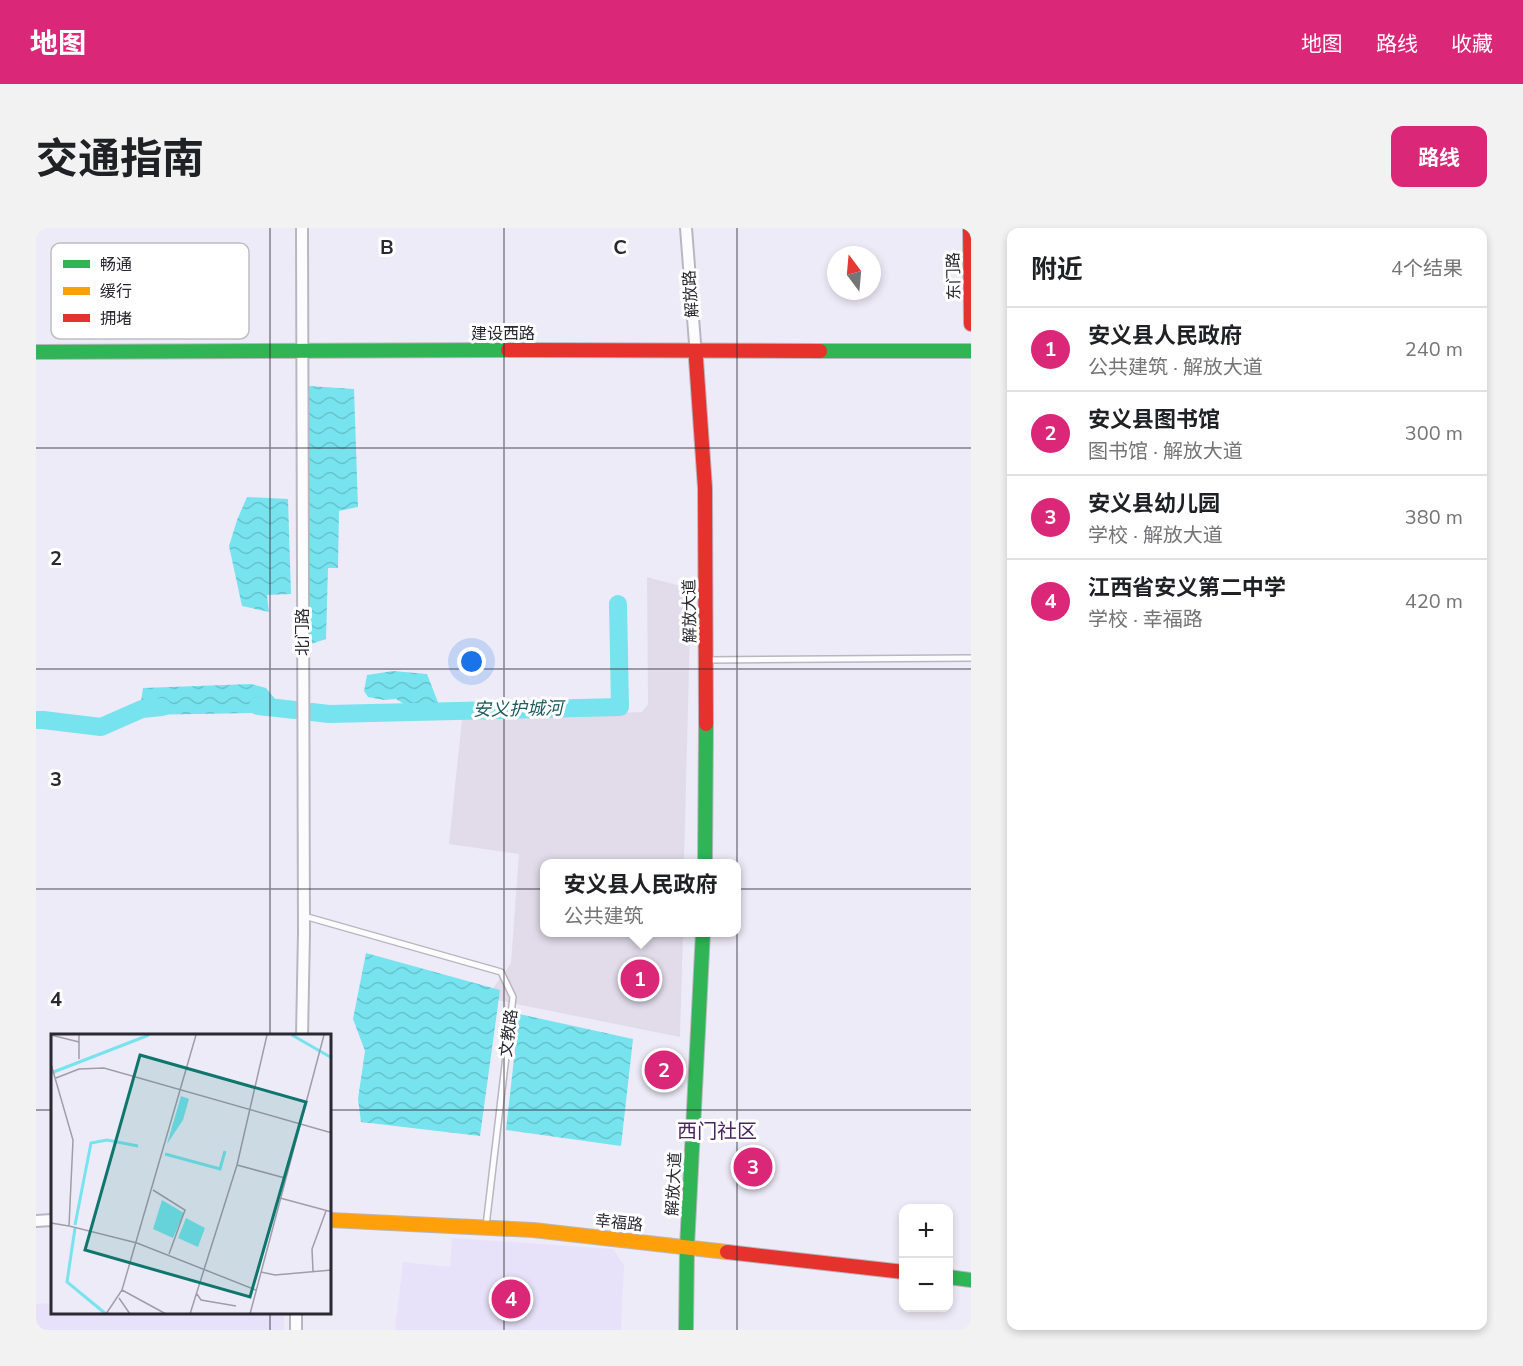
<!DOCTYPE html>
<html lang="zh">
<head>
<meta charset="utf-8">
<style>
	body { margin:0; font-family:"Nunito Sans","Noto Sans SC",sans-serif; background:#f2f2f2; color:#202124 }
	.controls { position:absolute; right:18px; bottom:18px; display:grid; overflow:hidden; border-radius:12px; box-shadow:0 3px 9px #0003 }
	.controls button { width:54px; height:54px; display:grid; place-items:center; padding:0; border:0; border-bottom:2px solid #e0e0e0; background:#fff; color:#202124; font:30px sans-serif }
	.compass { position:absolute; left:791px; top:18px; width:54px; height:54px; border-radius:50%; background:#fff; box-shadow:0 3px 9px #0003; rotate:344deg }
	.you { position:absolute; left:436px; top:434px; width:21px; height:21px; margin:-15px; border:4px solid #fff; border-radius:50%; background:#1a73e8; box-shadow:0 0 0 9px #1a73e833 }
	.badge { display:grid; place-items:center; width:39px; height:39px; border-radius:50%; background:#db2777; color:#fff; font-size:20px; font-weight:700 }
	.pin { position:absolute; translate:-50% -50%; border:3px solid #fff; box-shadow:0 2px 6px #0006 }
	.popup { position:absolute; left:504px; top:631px; width:201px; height:78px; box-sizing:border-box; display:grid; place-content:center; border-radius:12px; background:#fff; filter:drop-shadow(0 2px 4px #0005); font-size:20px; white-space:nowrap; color:#757577 }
	.popup b { font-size:22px; color:#202124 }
	.popup::after { content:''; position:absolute; left:50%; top:100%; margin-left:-12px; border:12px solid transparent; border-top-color:#fff }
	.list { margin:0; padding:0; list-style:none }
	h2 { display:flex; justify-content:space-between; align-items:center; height:78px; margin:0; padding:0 24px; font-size:26px }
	h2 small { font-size:20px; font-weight:400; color:#757577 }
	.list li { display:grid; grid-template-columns:39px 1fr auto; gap:18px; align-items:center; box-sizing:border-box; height:84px; padding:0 24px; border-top:2px solid #e0e0e0 }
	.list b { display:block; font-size:22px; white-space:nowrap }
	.list p { margin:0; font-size:20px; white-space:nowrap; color:#757577 }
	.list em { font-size:20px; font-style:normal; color:#757577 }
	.map { position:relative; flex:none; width:935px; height:1102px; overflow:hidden; border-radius:12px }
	header { display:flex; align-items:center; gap:36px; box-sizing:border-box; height:84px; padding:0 30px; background:#db2777; color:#fff }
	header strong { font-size:28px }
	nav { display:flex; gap:33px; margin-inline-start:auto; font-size:21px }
	.intro { display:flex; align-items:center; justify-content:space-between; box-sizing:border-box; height:144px; padding:0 36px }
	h1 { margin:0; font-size:42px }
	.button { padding:15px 27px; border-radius:12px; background:#db2777; color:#fff; font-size:21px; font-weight:700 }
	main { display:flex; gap:36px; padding:0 36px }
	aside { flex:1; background:#fff; border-radius:12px; box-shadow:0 3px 9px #0003 }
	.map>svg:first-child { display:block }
	.commercial { fill:#e2dbea }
	.built { fill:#e7e2f9 }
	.water { fill:url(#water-waves) }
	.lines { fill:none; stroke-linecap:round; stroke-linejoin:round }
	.river { stroke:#76e3ef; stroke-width:18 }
	.lane-casing { stroke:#b9b6c0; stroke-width:8 }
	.street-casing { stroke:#b9b6c0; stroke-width:14 }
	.fast-casing { stroke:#b9b6c0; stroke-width:16 }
	.slow-casing { stroke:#b9b6c0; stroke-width:16 }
	.jam-casing { stroke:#b9b6c0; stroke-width:16 }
	.lane { stroke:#fcfcfe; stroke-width:5 }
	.street { stroke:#fcfcfe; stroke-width:10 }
	.fast { stroke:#30b455; stroke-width:14 }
	.slow { stroke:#ff9f0a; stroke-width:14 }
	.jam { stroke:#e5322d; stroke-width:14 }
	.grid { fill:none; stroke:#2a2831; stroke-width:1.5; stroke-opacity:0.55 }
	.labels { text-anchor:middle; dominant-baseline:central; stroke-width:6; stroke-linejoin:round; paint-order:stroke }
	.street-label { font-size:16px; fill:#2a2831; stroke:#fff }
	.water-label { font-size:18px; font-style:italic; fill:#1e5d61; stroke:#fff }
	.quarter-label { font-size:20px; fill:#4a275f; stroke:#fff }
	.inset-river { fill:none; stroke:#76e3ef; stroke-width:3 }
	.inset-road { fill:none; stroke:#a09da8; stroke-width:1.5 }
	.view { fill:#0f766e; fill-opacity:0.15; stroke:#0f766e; stroke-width:3 }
	.inset-edge { fill:none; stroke:#2a2831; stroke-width:3 }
	.key { fill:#fff; stroke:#bfbec1; stroke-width:1.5 }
	.key-label { font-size:16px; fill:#2a2831 }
	.grid-label { font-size:20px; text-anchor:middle; font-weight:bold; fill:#2a2831; stroke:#fff; stroke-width:6; stroke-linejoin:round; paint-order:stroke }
</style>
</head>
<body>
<header>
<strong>地图</strong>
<nav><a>地图</a><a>路线</a><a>收藏</a></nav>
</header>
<div class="intro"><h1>交通指南</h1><a class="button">路线</a></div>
<main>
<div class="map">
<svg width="935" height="1102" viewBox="0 0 935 1102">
	<defs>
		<pattern id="water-waves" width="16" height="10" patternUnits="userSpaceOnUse" patternTransform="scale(1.5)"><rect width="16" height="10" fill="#76e3ef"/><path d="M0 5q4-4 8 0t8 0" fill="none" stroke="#66c3cd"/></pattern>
	</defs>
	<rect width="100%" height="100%" fill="#eeebf8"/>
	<polygon class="commercial" points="611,349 655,361 648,635 508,636 508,704 647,705 644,809 450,770 475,735 483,626 413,616 426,491 606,484 612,476"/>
	<g class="built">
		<polygon points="416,1010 577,1021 588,1037 585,1102 359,1102 367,1034 414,1039"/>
		<polygon points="16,1075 16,1086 248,1086 248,1102 0,1102 0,1076"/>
	</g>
	<g class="water">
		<polygon points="273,158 318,161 322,279 303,283 302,340 292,340 290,411 275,416 273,424"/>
		<polygon points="211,269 252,271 255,366 231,367 233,384 206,378 193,318 201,292"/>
		<polygon points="357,443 391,446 403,477 380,479 368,476 360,471 348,472 332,469 328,463 331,447"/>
		<polygon points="215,456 230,460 254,489 219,485 103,487 107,460"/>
		<polygon points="330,725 464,762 444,908 325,894 322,871 329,823 317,791"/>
		<polygon points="483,786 597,811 585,918 470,902"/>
	</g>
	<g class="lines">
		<g class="river">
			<polyline points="222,478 259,482"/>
			<polyline points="276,484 293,486 584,479 582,376"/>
			<polyline points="0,492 7,492 65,499 106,481 126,479"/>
		</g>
		<g class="lane-casing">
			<g id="lane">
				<polyline points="673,432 935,430"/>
				<polyline points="268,688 465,744 477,769 450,998"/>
			</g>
		</g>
		<g class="street-casing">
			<g id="street">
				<polyline points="650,0 660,128"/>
				<polyline points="266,808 268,705 266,0"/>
				<polyline points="0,993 16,992"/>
				<polyline points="260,1102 260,1086"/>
			</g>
		</g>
		<g class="fast-casing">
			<g id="fast">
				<polyline points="784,123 935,123"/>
				<polyline points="0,124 472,122"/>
				<polyline points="669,636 670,496"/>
				<polyline points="912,1049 935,1052"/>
				<polyline points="650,1102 651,1019 667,704"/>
			</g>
		</g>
		<g class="slow-casing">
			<polyline id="slow" points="294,992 497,1002 691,1024"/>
		</g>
		<g class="jam-casing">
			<g id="jam">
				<polyline points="934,0 935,96"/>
				<polyline points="472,122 784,123"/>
				<polyline points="660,131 669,260 670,496"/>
				<polyline points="691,1024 868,1044"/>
			</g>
		</g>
		<use href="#lane" class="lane"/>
		<use href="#street" class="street"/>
		<use href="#fast" class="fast"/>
		<use href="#slow" class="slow"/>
		<use href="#jam" class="jam"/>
	</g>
	<path class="grid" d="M234,0V808M468,0V1102M701,0V1102M0,220H935M0,441H935M0,661H935M0,882H16M294,882H935M234,1086V1102"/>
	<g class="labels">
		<g class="street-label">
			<text transform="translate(918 48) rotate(-91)">东门路</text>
			<text transform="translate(655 66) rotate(-94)">解放路</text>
			<text x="467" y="106">建设西路</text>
			<text transform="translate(654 383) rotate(-91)">解放大道</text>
			<text transform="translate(267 404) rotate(-90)">北门路</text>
			<text transform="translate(473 805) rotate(-83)">文教路</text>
			<text transform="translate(638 956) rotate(-87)">解放大道</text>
			<text transform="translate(583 995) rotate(6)">幸福路</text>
		</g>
		<g class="water-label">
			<text transform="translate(482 481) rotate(-1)">安义护城河</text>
		</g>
		<g class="quarter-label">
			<text x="681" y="903">西门社区</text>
		</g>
	</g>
	<g transform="translate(15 806)">
		<rect width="280" height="280" fill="#eeebf8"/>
		<path d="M130,62L138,65L132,86L116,110ZM111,166L133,179L122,204L102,195ZM135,184L154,194L147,213L127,204Z" fill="#76e3ef"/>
		<path class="inset-river" d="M241,1L281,24M0,39L98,1M114,120L169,135L174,117M24,191L40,109L56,106L87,112M24,194L16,248L55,280"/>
		<path class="inset-road" d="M0,1L28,8M28,25V1M0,30L22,106L18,192L86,209L205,256M5,44L28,35L53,34L281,99M186,131L234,144M102,156L134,176L118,220M229,164L281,178M0,189L18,192M262,237L261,215L275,177M210,238L224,241L281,236M71,256L115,280M146,260L150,266L185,272M68,264L79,280M55,280L71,256L145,1M139,280L186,131L216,1M199,280L273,1"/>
		<path class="view" d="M89,21L255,68L199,263L34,216Z"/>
		<rect width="280" height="280" class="inset-edge"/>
	</g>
	<rect x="15" y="15" width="198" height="96" rx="9" class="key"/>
	<rect x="27" y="32" width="27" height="8" fill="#30b455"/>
	<rect x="27" y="59" width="27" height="8" fill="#ff9f0a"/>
	<rect x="27" y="86" width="27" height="8" fill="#e5322d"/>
	<g class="key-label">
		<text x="64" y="42">畅通</text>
		<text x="64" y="69">缓行</text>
		<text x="64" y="96">拥堵</text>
	</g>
	<g class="grid-label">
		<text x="351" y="26">B</text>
		<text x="584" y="26">C</text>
		<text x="20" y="337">2</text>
		<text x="20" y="558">3</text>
		<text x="20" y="778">4</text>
	</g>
</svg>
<div class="controls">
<button>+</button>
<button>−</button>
</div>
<svg class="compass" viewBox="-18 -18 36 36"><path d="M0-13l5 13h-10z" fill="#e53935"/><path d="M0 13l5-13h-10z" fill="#757577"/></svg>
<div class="you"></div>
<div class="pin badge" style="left:604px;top:751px">1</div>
<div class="popup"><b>安义县人民政府</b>公共建筑</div>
<div class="pin badge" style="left:628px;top:842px">2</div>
<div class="pin badge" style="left:717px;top:939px">3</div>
<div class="pin badge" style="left:475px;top:1071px">4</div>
</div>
<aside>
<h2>附近<small>4个结果</small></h2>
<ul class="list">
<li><span class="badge">1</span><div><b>安义县人民政府</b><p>公共建筑 · 解放大道</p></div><em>240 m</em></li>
<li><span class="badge">2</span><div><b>安义县图书馆</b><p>图书馆 · 解放大道</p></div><em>300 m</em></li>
<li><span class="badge">3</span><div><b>安义县幼儿园</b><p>学校 · 解放大道</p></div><em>380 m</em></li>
<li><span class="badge">4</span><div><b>江西省安义第二中学</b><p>学校 · 幸福路</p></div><em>420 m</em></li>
</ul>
</aside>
</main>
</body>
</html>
